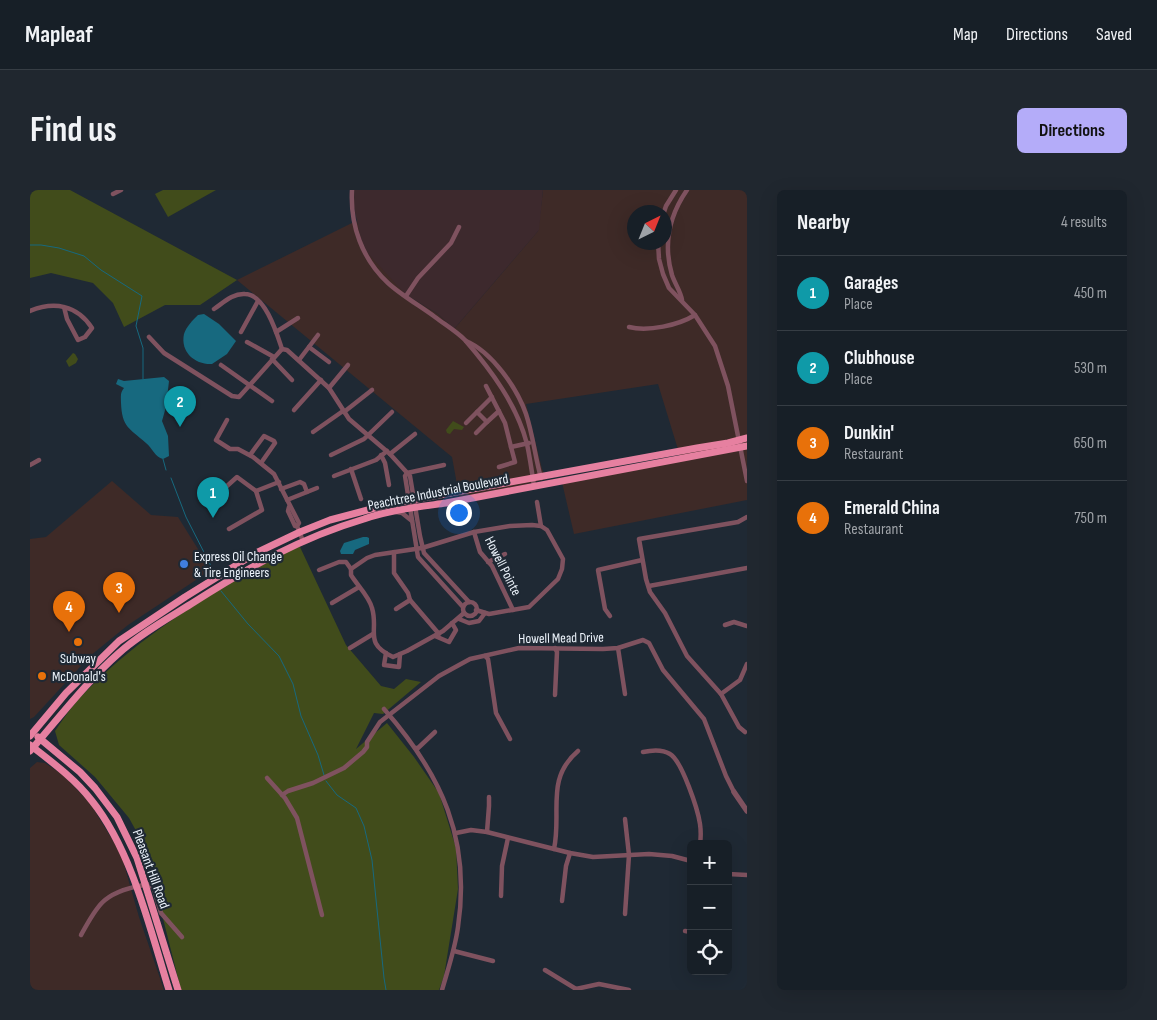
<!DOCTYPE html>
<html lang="en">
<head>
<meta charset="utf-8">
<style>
	body { margin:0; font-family:"Sofia Sans Condensed",sans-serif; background:#20272f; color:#f1f3f6 }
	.controls { position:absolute; right:15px; bottom:15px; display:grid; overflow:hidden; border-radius:8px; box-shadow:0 5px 20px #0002 }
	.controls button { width:45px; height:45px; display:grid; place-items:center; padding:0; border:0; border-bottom:1px solid #363d44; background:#171f27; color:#f1f3f6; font:25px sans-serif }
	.compass { position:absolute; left:597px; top:15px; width:45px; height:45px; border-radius:50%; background:#171f27; box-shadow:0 5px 20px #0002; rotate:43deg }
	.you { position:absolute; left:428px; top:322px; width:18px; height:18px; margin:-12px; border:4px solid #fff; border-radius:50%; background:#1a73e8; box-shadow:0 0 0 8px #1a73e833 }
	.badge { display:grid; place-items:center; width:32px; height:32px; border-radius:50%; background:#b4acf9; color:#fff; font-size:16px; font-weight:700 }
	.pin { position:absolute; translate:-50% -41px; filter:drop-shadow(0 1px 2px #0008) }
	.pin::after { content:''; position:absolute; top:26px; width:18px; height:15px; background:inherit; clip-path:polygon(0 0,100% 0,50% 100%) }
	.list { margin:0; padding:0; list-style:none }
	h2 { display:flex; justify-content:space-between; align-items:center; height:65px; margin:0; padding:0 20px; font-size:21px }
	h2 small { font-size:16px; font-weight:400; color:#9ea2a7 }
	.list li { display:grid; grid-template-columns:32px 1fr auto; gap:15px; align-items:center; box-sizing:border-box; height:75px; padding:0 20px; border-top:1px solid #363d44 }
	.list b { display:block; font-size:19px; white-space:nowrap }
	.list p { margin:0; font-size:16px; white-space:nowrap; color:#9ea2a7 }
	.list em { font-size:16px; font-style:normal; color:#9ea2a7 }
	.icon { flex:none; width:28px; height:28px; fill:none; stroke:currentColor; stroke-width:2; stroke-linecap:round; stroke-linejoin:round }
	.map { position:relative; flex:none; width:717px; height:800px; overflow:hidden; border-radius:8px }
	header { display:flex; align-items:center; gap:30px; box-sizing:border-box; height:70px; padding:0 25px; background:#171f27; border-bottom:1px solid #363d44 }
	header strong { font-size:24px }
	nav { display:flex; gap:28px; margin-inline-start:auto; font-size:18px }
	.intro { display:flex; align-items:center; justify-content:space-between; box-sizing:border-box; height:120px; padding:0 30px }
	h1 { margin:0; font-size:35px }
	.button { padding:12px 22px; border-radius:8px; background:#b4acf9; color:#111; font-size:18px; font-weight:700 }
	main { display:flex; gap:30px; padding:0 30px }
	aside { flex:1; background:#171f27; border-radius:8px; box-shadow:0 5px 20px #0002 }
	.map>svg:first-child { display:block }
	.commercial { fill:#3e2a27; fill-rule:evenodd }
	.industrial { fill:#3d292d }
	.green { fill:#414c1b }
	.water { fill:#17697f }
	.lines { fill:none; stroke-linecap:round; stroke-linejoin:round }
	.stream { stroke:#17697f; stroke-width:1 }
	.minor { stroke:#7f525f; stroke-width:4.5 }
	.tertiary { stroke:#7f525f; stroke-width:5.5 }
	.trunk { stroke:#e680a0; stroke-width:7 }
	.shop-dot { fill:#3f7fe0; stroke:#1f2934; stroke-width:2 }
	.food-dot { fill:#e8710a; stroke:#1f2934; stroke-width:2 }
	.labels { text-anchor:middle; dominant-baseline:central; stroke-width:4.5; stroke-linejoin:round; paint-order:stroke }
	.street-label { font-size:14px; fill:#ecf3fb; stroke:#1f2934 }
	.poi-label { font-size:14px; fill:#ecf3fb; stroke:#1f2934; text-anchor:start }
</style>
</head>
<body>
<header>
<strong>Mapleaf</strong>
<nav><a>Map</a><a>Directions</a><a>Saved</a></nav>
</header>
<div class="intro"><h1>Find us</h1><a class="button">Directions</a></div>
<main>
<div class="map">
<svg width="717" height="800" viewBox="0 0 717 800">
	<rect width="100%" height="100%" fill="#1f2934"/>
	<g class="commercial">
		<path d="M513,0H717V310L544,344L531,288L650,266L628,194L496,214L512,279L517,289L430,311L422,267L207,90L326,31L375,104L408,124L424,139L508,41ZM604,22H634V52H604Z"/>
		<polygon points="82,291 121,325 148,327 181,380 98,435 60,466 4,527 0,529 0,349 16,347"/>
		<polygon points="7,572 15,573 33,585 60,613 91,664 109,727 134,800 0,800 0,578"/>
	</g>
	<polygon class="industrial" points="320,0 513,0 509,40 424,139 408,124 375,104 333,58"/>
	<g class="green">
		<polygon points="0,0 40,0 207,90 170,115 135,115 94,137 83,113 63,93 21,83 0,88"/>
		<polygon points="133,0 186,0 138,27 125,4"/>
		<polygon points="43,163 45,164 48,169 46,173 39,177 36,171"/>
		<polygon points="423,231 434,237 432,240 424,239 420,244 417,243 416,240"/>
		<path d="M268,356L270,357L316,455L351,496L364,499L376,489L391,492L353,524L344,523L326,559L357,533L384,567L409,603L426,658L428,699L414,786L409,800H151L115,657L99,628L65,587L29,555L25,541C32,531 39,520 48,510C109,444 189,398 268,356Z"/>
	</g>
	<g class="water">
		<path d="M174,124L189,134L206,151L197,164L182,174C166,175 150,163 154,144C156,137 163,130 168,125Z"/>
		<path d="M134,187L139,191L136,217L132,231L138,246L139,266L133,269C125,267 123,259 116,253C99,238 92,237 91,213C91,206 90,203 94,198L86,194L88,189L94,191Z"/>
		<polygon points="333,347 337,347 339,348 339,354 325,360 323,364 311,364 310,361 314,353"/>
	</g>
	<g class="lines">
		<g class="stream">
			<polyline points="0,55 11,55 29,58 54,66 71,80 112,106 106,136 113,158 113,189"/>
			<polyline points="133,269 136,280"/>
			<polyline points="141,288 156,327 181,376"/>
			<polyline points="191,401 218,434 249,466 263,494 271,526 288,565 294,585"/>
			<polyline points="296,591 307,605 326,618 334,636 342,670 354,788 356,800"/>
		</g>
		<g class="minor">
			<path d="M322,0C320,35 332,69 358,93C371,105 390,116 405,127C414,134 426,141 435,150C461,180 487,215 497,254C500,268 502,282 504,296"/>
			<polyline points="83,4 91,0"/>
			<polyline points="634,22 636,16 646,0"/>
			<polyline points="628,52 629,69 633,84 639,98 665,125 685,156 698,196 717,291"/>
			<polyline points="376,106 388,88 421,53 429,37"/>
			<path d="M652,110C651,102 645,94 642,85C633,54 639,26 657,0"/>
			<path d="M184,119C193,113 203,103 215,104C235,104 247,144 252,159"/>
			<path d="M0,121C24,111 47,115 62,138L55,147L48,150L37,129L34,117"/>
			<path d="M599,137C618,142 649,135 665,125"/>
			<polyline points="211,142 228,111"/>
			<polyline points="246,142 268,128"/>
			<polyline points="119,147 134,163 202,206 209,207 252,159"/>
			<path d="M436,151C462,162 487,198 496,224C503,245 505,267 511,288"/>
			<polyline points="217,152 244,167"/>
			<polyline points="279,157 299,172"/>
			<polyline points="252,159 257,160 299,198 319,229 360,264 380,286 390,346 394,363 439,412"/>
			<polyline points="242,169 262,190"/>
			<polyline points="269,170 288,145"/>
			<polyline points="191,175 242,211"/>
			<polyline points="456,196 475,233 481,257"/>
			<polyline points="299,198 318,175"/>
			<polyline points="264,220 291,190"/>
			<polyline points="314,222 342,200"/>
			<polyline points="447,222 457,232 469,221"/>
			<polyline points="197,230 186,250 200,259 208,259 223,267 244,284 269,333 267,336 273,351"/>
			<polyline points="436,233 462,207"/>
			<polyline points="283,242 313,221"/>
			<polyline points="446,243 457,232"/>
			<polyline points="360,264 385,244"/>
			<polyline points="220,265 234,246 244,251 245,253 231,273"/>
			<polyline points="301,265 334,249 362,222"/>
			<polyline points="351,265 355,273 359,295"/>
			<polyline points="0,275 9,270"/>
			<polyline points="469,277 485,272 481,257 499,253"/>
			<polyline points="321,279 331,309"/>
			<polyline points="377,283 375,286 378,305 388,367 433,417"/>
			<polyline points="377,283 414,275"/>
			<polyline points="304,286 346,270 357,261"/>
			<polyline points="251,299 270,292 274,294 277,302"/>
			<polyline points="186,306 207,287 226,301"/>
			<polyline points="257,310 287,298"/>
			<polyline points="507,312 511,336"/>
			<polyline points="259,317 258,321 265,336 267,336"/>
			<polyline points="366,322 372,323 382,331"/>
			<polyline points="199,339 232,320 226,301 249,292"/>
			<polyline points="444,342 450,362 462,376 483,420"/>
			<polyline points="364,362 364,383 378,403 380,410"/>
			<polyline points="458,372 475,364"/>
			<polyline points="289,380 309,372 316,372 321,379"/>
			<polyline points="619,396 717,378"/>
			<circle cx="440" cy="419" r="7"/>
			<polyline points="302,413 329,397"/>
			<polyline points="366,419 380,410 409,444"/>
			<path d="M434,423L413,441L377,461L363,467C333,453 349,441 342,418C339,406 327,395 321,385V379L337,368L345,365L392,358L444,342L480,336L502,335L511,336L517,340L533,369L532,379L528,389L499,417L459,424L446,420"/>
			<polyline points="580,426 575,419 568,380 612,370"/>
			<polyline points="429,429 439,433 449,431 455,423"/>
			<polyline points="695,435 704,432 717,436"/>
			<polyline points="405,446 419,452 426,440 422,433"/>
			<polyline points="320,458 343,444"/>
			<polyline points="525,458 527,462 525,505"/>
			<polyline points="588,458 595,504"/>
			<polyline points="356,463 354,475 369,477 370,464"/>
			<polyline points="455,466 458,469 466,523 480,549"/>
			<polyline points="691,504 710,490 717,474"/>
			<path d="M354,519C412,585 441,649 428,737C425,759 418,779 412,800"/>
			<polyline points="715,542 709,537 691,504 657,466 635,423 620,402 616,389 609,349 708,332 717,327"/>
			<polyline points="385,558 388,558 405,542"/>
			<path d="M613,562C622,560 632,559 640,564C652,571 668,620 670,634C671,641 671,647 670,654"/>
			<polyline points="237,588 255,608 267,628 292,725"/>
			<polyline points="252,605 258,601 283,593 314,578 333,562 337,557 337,552 350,532 409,486 440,469 489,458 573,459 588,458 613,450 619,453 633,480 674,529 696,586 704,602"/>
			<polyline points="595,629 599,665 595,724"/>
			<polyline points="457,642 459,616 459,607"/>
			<polyline points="426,643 441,640 457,642 540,663 563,667 619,664 642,666 661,671"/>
			<path d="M524,659C532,622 515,589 548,561"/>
			<polyline points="698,684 717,685"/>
			<polyline points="471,706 472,676 478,648"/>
			<polyline points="532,711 536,676 540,663"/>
			<polyline points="655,741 661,742"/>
			<path d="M51,745C58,733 65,718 75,710C86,701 106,696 120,694L124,699L131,723L152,747"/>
			<polyline points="424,761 463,771"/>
			<polyline points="515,780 546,799"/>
			<polyline points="546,799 569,794 599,800"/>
		</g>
		<polyline class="tertiary" points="704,602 717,621"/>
		<g class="trunk">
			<polyline points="0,546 36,503 89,451 155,407 226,363 270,342 300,330 360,314 667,258 698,253 717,248"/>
			<polyline points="8,547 50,582 65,598 87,627 107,668 148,800"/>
			<path d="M0,555C22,572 45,589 62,611C102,661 120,739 139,800"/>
			<path d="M0,561C29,528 56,492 89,463C110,444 137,429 161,414C217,378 270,348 334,329C360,320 388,317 416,313L717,256"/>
		</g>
	</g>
	<circle class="shop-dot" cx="154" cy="374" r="5"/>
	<g class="food-dot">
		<circle cx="48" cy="452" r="5"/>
		<circle cx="12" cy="486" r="5"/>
	</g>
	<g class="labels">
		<g class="street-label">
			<text transform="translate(408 302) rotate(-11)">Peachtree Industrial Boulevard</text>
			<text transform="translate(473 376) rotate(63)">Howell Pointe</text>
			<text transform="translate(531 448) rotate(-1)">Howell Mead Drive</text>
			<text transform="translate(121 679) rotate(70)">Pleasant Hill Road</text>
		</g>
		<g class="poi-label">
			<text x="164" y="366">Express Oil Change<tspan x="164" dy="16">&amp; Tire Engineers</tspan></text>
			<text x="48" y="468" text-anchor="middle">Subway</text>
			<text x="22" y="486">McDonald's</text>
		</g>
	</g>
</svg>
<div class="controls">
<button>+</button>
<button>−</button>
<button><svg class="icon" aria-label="locate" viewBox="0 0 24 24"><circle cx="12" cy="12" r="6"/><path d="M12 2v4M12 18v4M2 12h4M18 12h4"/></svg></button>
</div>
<svg class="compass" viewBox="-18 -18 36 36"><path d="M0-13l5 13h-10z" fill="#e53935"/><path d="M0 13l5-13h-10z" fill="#9ea2a7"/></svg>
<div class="you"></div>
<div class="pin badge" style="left:183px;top:328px;background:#0f9aa8">1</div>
<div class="pin badge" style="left:150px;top:237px;background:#0f9aa8">2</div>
<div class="pin badge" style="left:89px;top:423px;background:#e8710a">3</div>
<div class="pin badge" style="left:39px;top:442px;background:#e8710a">4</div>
</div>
<aside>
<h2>Nearby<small>4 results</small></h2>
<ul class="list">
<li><span class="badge" style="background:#0f9aa8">1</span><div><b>Garages</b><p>Place</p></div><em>450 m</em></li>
<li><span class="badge" style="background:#0f9aa8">2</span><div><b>Clubhouse</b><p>Place</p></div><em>530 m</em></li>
<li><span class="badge" style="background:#e8710a">3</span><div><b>Dunkin'</b><p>Restaurant</p></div><em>650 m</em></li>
<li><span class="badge" style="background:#e8710a">4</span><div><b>Emerald China</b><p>Restaurant</p></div><em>750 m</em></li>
</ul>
</aside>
</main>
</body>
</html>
